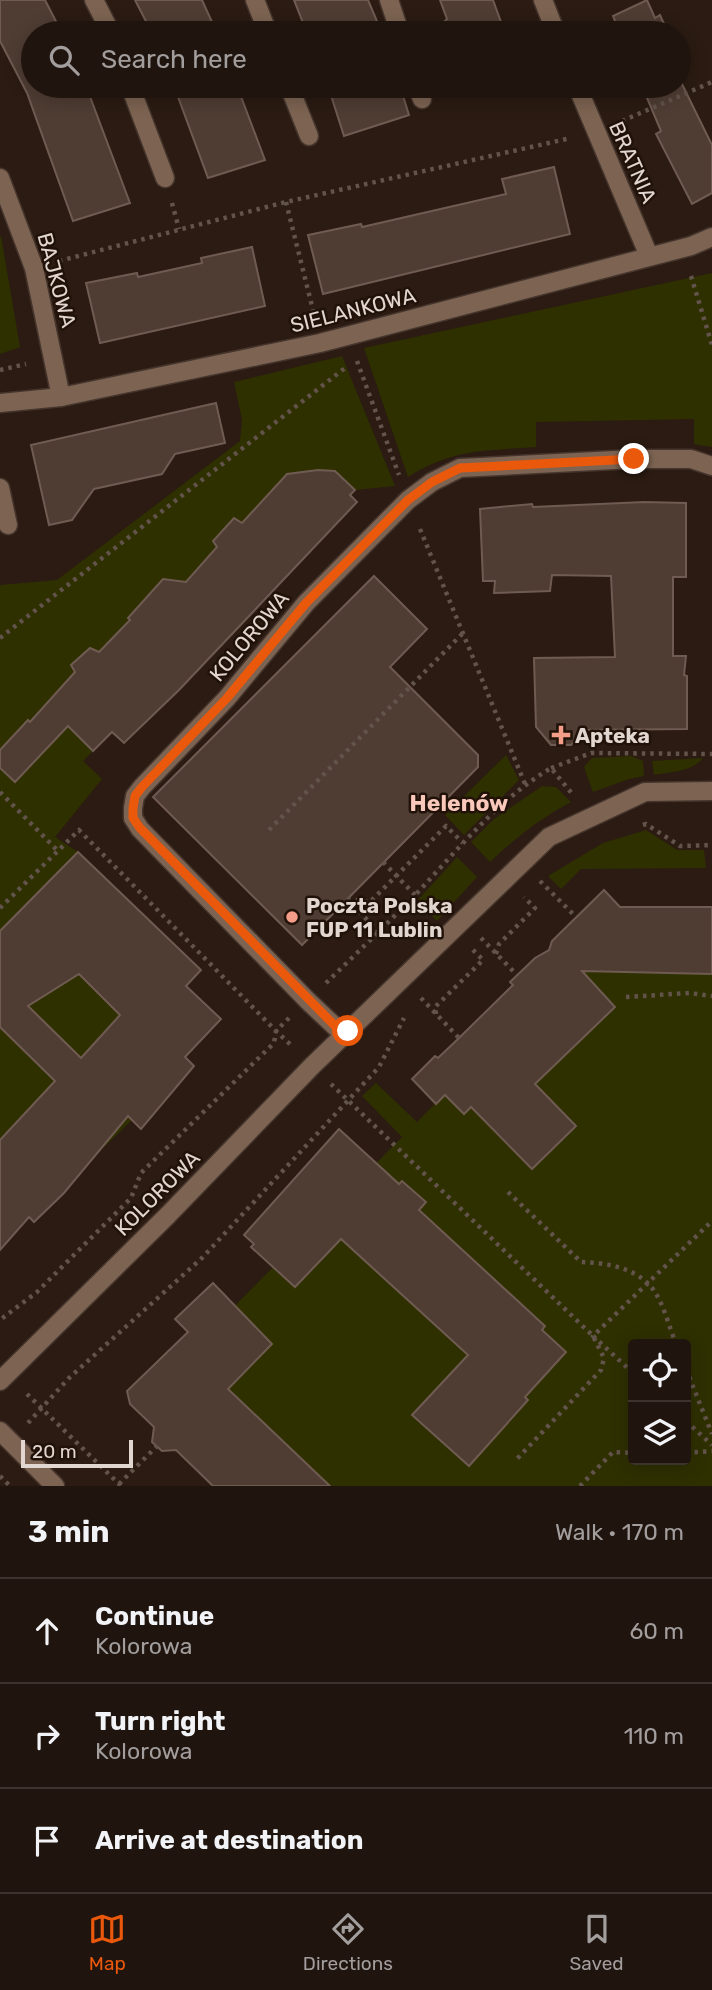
<!DOCTYPE html>
<html lang="en">
<head>
<meta charset="utf-8">
<style>
	body { margin:0; font-family:Rubik,sans-serif; background:#2d211c; color:#f1f3f6 }
	.controls { position:absolute; right:21px; bottom:21px; display:grid; overflow:hidden; border-radius:7px; box-shadow:0 4px 18px #0003 }
	.controls button { width:63px; height:63px; display:grid; place-items:center; padding:0; border:0; border-bottom:2px solid #3d332e; background:#20140e; color:#f1f3f6; font:35px sans-serif }
	.scale { position:absolute; left:21px; bottom:18px; width:112px; box-sizing:border-box; padding-left:7px; border:4px solid #e2d6d0; border-top:0; font-size:19px; line-height:24px; white-space:nowrap; color:#e2d6d0; -webkit-text-stroke:5px #211209; paint-order:stroke }
	.stop { position:absolute; width:21px; height:21px; margin:-16px; border:5px solid #ea580c; border-radius:50%; background:#fff }
	.stop.end { background:#ea580c; border-color:#fff; box-shadow:0 2px 7px #0008 }
	.list { margin:0; padding:0; list-style:none }
	h2 { display:flex; justify-content:space-between; align-items:center; height:91px; margin:0; padding:0 28px; font-size:30px }
	h2 small { font-size:23px; font-weight:400; color:#a29e9e }
	.list li { display:grid; grid-template-columns:46px 1fr auto; gap:21px; align-items:center; box-sizing:border-box; height:105px; padding:0 28px; border-top:2px solid #3d332e }
	.list b { display:block; font-size:26px; white-space:nowrap }
	.list p { margin:0; font-size:23px; white-space:nowrap; color:#a29e9e }
	.list em { font-size:23px; font-style:normal; color:#a29e9e }
	.icon { flex:none; width:38px; height:38px; fill:none; stroke:currentColor; stroke-width:2; stroke-linecap:round; stroke-linejoin:round }
	.map { position:relative; flex:none; width:712px; height:1486px; overflow:hidden }
	.search { position:absolute; background:#20140e; box-shadow:0 4px 18px #0003; left:21px; right:21px; top:21px; height:77px; display:flex; align-items:center; gap:18px; box-sizing:border-box; padding:0 24px; border-radius:38px; color:#a29e9e; font-size:26px }
	.sheet { height:406px; background:#20140e }
	nav { display:flex; justify-content:space-around; align-items:center; box-sizing:border-box; height:98px; border-top:2px solid #3d332e; background:#20140e; font-size:19px; color:#a29e9e }
	nav a { display:grid; justify-items:center; gap:4px }
	nav .on { color:#ea580c }
	.map>svg:first-child { display:block }
	.green { fill:#2f3000; fill-rule:evenodd }
	.building { fill:#4f3d33; stroke:#6f5b51; stroke-width:2; fill-rule:evenodd }
	.lines { fill:none; stroke-linecap:round; stroke-linejoin:round }
	.minor-casing { stroke:#45352d; stroke-width:21 }
	.path { stroke:#62534b; stroke-width:4.5; stroke-dasharray:3.5 5; stroke-linecap:butt }
	.minor { stroke:#7d6452; stroke-width:18 }
	.route { stroke:#ea580c; stroke-width:9 }
	.poi-dot { fill:#f49e89; stroke:#211209; stroke-width:2.5 }
	.labels { text-anchor:middle; dominant-baseline:central; stroke-width:5; stroke-linejoin:round; paint-order:stroke }
	.street-label { font-size:21px; fill:#e2d6d0; stroke:#211209 }
	.poi-label { font-size:21px; font-weight:bold; fill:#e2d6d0; stroke:#211209; text-anchor:start }
	.neighbourhood-label { font-size:23px; font-weight:bold; fill:#fbc9bc; stroke:#211209 }
</style>
</head>
<body>
<div class="map">
<svg width="712" height="1486" viewBox="0 0 712 1486">
	<rect width="100%" height="100%" fill="#2b1b12"/>
	<g class="green">
		<polygon points="1,236 20,347 0,354 0,237"/>
		<path d="M712,273V447L694,444V419L536,422V447C484,451 454,448 408,477L364,348Z"/>
		<polygon points="342,356 395,486 355,490 335,471 242,523 234,518 217,547 199,566 205,573 135,627 114,649 107,644 99,652 90,648 71,665 75,672 56,714 93,751 83,761 102,779 55,837 78,852 12,919 72,979 79,974 133,1028 108,1046 99,1038 91,1046 101,1089 132,1120 98,1153 41,1097 0,1140 0,585 57,580 240,441 242,420 234,382"/>
		<polygon points="506,755 519,780 464,835 445,815"/>
		<polygon points="631,756 643,761 644,776 629,779 593,792 584,767 592,758"/>
		<path d="M703,758C692,772 670,772 654,775L652,761Z"/>
		<path d="M542,786L556,787L571,802C541,818 515,838 490,862L471,842L494,819Z"/>
		<polygon points="646,830 677,850 704,850 706,868 581,869 561,889 548,876 603,843"/>
		<polygon points="457,857 477,877 437,921 417,901"/>
		<path d="M712,931V1486H268L190,1351L402,1137L362,1096L376,1083L417,1122L604,934ZM633,1344H686V1460H633Z"/>
	</g>
	<g class="building">
		<polygon points="0,0 45,0 62,33 33,33 33,86 86,86 130,203 73,221 27,93 0,41"/>
		<polygon points="135,0 202,0 217,33 152,33"/>
		<polygon points="294,0 368,0 382,33 307,33"/>
		<polygon points="440,0 493,0 505,33 444,33 441,25 447,19"/>
		<polygon points="647,0 655,18 660,15 668,33 620,33 613,16"/>
		<polygon points="679,78 712,145 712,193 692,204 656,134 661,131 642,86 679,86"/>
		<polygon points="174,86 237,86 265,160 208,178"/>
		<polygon points="328,86 400,86 409,115 344,136"/>
		<polygon points="554,167 570,234 323,294 308,235 361,224 362,227 506,194 502,179"/>
		<polygon points="252,247 265,306 100,343 86,283 137,273 138,277 202,263 201,258"/>
		<polygon points="216,403 225,443 175,454 162,474 94,489 72,520 49,525 31,445"/>
		<polygon points="318,470 335,471 355,490 350,495 357,502 179,690 124,743 112,732 93,751 68,726 15,782 0,768 0,750 28,720 30,722 75,672 71,665 90,648 99,652 130,620 128,618 163,579 186,582 217,547 213,541 234,518 242,523 287,474"/>
		<polygon points="644,502 686,503 686,577 673,577 673,656 686,656 684,675 687,676 687,729 583,730 571,745 551,745 536,727 534,658 615,657 611,576 552,575 550,591 494,593 495,581 483,581 480,509 532,504 533,507"/>
		<polygon points="374,576 427,629 390,667 478,755 478,767 302,945 153,797"/>
		<path d="M78,852L201,970L186,986L221,1019L185,1057L194,1066L141,1129L128,1116L64,1193L34,1222L29,1217L0,1250V1140L55,1081L0,1027V931ZM79,974L120,1015L81,1058L28,1006Z"/>
		<polygon points="604,890 620,907 712,907 712,974 582,971 615,1007 535,1084 576,1126 532,1169 471,1107 464,1114 445,1095 436,1104 412,1079 435,1056 438,1058 459,1038 513,985 510,982 535,958 549,950 552,941"/>
		<polygon points="339,1129 399,1184 402,1181 426,1202 419,1210 545,1326 542,1330 566,1352 525,1397 528,1400 469,1466 412,1415 468,1355 341,1239 295,1287 251,1247 254,1244 244,1235"/>
		<polygon points="213,1283 272,1344 228,1389 330,1486 213,1486 176,1450 162,1451 152,1442 154,1427 130,1404 127,1391 188,1332 175,1319"/>
	</g>
	<g class="lines">
		<g class="minor-casing">
			<g id="minor">
				<polyline points="94,0 111,33"/>
				<polyline points="255,0 268,33"/>
				<polyline points="389,0 400,33"/>
				<polyline points="543,0 556,33"/>
				<polyline points="130,86 165,178"/>
				<polyline points="289,86 309,136"/>
				<polyline points="417,86 422,99"/>
				<polyline points="577,86 649,256"/>
				<polyline points="0,178 34,268 61,397"/>
				<polyline points="0,403 61,397 320,343 691,246 712,237"/>
				<polyline points="0,488 8,525"/>
				<polyline points="344,1035 308,1001 140,829 133,818 133,808 135,796 142,787 227,698 306,603 408,500 432,482 460,468 634,459 691,459 712,466"/>
				<polyline points="0,1381 168,1215 312,1066 549,837 645,792 712,791"/>
				<polyline points="0,1431 55,1486"/>
			</g>
		</g>
		<g class="path">
			<polyline points="622,121 712,82"/>
			<polyline points="286,202 315,318"/>
			<polyline points="172,203 179,229"/>
			<polyline points="59,261 286,202 571,138"/>
			<polyline points="691,276 712,345"/>
			<polyline points="357,361 399,475"/>
			<polyline points="0,370 26,364"/>
			<polyline points="420,529 525,784"/>
			<polyline points="0,638 345,368"/>
			<polyline points="551,768 591,753 712,754"/>
			<polyline points="0,792 58,851"/>
			<polyline points="643,825 646,824 680,846 712,845"/>
			<polyline points="269,830 464,632"/>
			<polyline points="383,862 415,895"/>
			<polyline points="540,881 576,917"/>
			<polyline points="347,899 370,902 446,826 463,843"/>
			<polyline points="347,899 378,931"/>
			<polyline points="0,908 79,830 276,1031 274,1043 141,1173 131,1198 37,1292 0,1320"/>
			<polyline points="481,938 517,975"/>
			<polyline points="496,954 499,944 535,908 524,897"/>
			<path d="M326,983C357,953 388,923 418,892C459,848 499,799 551,768L574,796"/>
			<polyline points="626,997 689,993 712,996"/>
			<polyline points="421,998 459,1038"/>
			<polyline points="436,1014 435,1007 483,960 471,948"/>
			<polyline points="289,1018 276,1031 292,1046"/>
			<polyline points="331,1084 593,1336 604,1358 601,1370 516,1460"/>
			<path d="M508,1192L581,1262C608,1263 639,1268 655,1292C664,1306 670,1329 676,1344"/>
			<polyline points="686,1369 712,1434"/>
			<polyline points="633,1373 593,1336 712,1221"/>
			<polyline points="27,1394 121,1486"/>
			<polyline points="686,1421 712,1445"/>
			<polyline points="28,1423 69,1378 202,1258 379,1067 404,1018"/>
			<polyline points="686,1453 712,1451"/>
			<polyline points="0,1476 10,1486"/>
			<polyline points="119,1484 157,1446"/>
			<polyline points="580,1486 613,1452 633,1453"/>
		</g>
		<use href="#minor" class="minor"/>
	</g>
	<g class="lines">
		<polyline class="route" points="348,1031 344,1035 140,828 133,818 133,808 135,796 142,787 227,698 306,603 408,500 432,482 460,468 634,459"/>
	</g>
	<g class="poi-dot">
		<path d="M557.5 724.5h7v7h7v7h-7v7h-7v-7h-7v-7h7z"/>
		<circle cx="292" cy="917" r="7"/>
	</g>
	<g class="labels">
		<g class="street-label">
			<text transform="translate(633 162) rotate(66)">BRATNIA</text>
			<text transform="translate(57 280) rotate(75)">BAJKOWA</text>
			<text transform="translate(353 310) rotate(-14)">SIELANKOWA</text>
			<text transform="translate(249 636) rotate(-50)">KOLOROWA</text>
			<text transform="translate(157 1193) rotate(-45)">KOLOROWA</text>
		</g>
		<g class="poi-label">
			<text x="575" y="735">Apteka</text>
			<text x="306" y="905">Poczta Polska<tspan x="306" dy="24">FUP 11 Lublin</tspan></text>
		</g>
		<g class="neighbourhood-label">
			<text x="459" y="803">Helenów</text>
		</g>
	</g>
</svg>
<div class="controls">
<button><svg class="icon" aria-label="locate" viewBox="0 0 24 24"><circle cx="12" cy="12" r="6"/><path d="M12 2v4M12 18v4M2 12h4M18 12h4"/></svg></button>
<button><svg class="icon" aria-label="layers" viewBox="0 0 24 24"><path d="M12 4l9 5-9 5-9-5zM3 14l9 5 9-5"/></svg></button>
</div>
<div class="scale">20 m</div>
<div class="stop" style="left:348px;top:1031px"></div>
<div class="stop end" style="left:634px;top:459px"></div>
<div class="search"><svg class="icon" aria-label="search" viewBox="0 0 24 24"><circle cx="10" cy="10" r="6"/><path d="M15 15l6 6"/></svg>Search here</div>
</div>
<section class="sheet">
<h2>3 min<small>Walk · 170 m</small></h2>
<ul class="list">
<li><svg class="icon" aria-label="ahead" viewBox="0 0 24 24"><path d="M12 20V5M6 11l6-6 6 6"/></svg><div><b>Continue</b><p>Kolorowa</p></div><em>60 m</em></li>
<li><svg class="icon" aria-label="right" viewBox="0 0 24 24"><path d="M7 20v-9h11M14 6l5 5-5 5"/></svg><div><b>Turn right</b><p>Kolorowa</p></div><em>110 m</em></li>
<li><svg class="icon" aria-label="arrive" viewBox="0 0 24 24"><path d="M6 21V4h12l-3 4 3 4H6"/></svg><div><b>Arrive at destination</b></div></li>
</ul>
</section>
<nav>
<a class="on"><svg class="icon" aria-label="map" viewBox="0 0 24 24"><path d="M3 6l6-2 6 2 6-2v14l-6 2-6-2-6 2zM9 4v14M15 6v14"/></svg>Map</a>
<a><svg class="icon" aria-label="directions" viewBox="0 0 24 24"><path d="M12 3l9 9-9 9-9-9zM9 14v-3h6M13 9l2 2-2 2"/></svg>Directions</a>
<a><svg class="icon" aria-label="saved" viewBox="0 0 24 24"><path d="M7 4h10v16l-5-4-5 4z"/></svg>Saved</a>
</nav>
</body>
</html>
